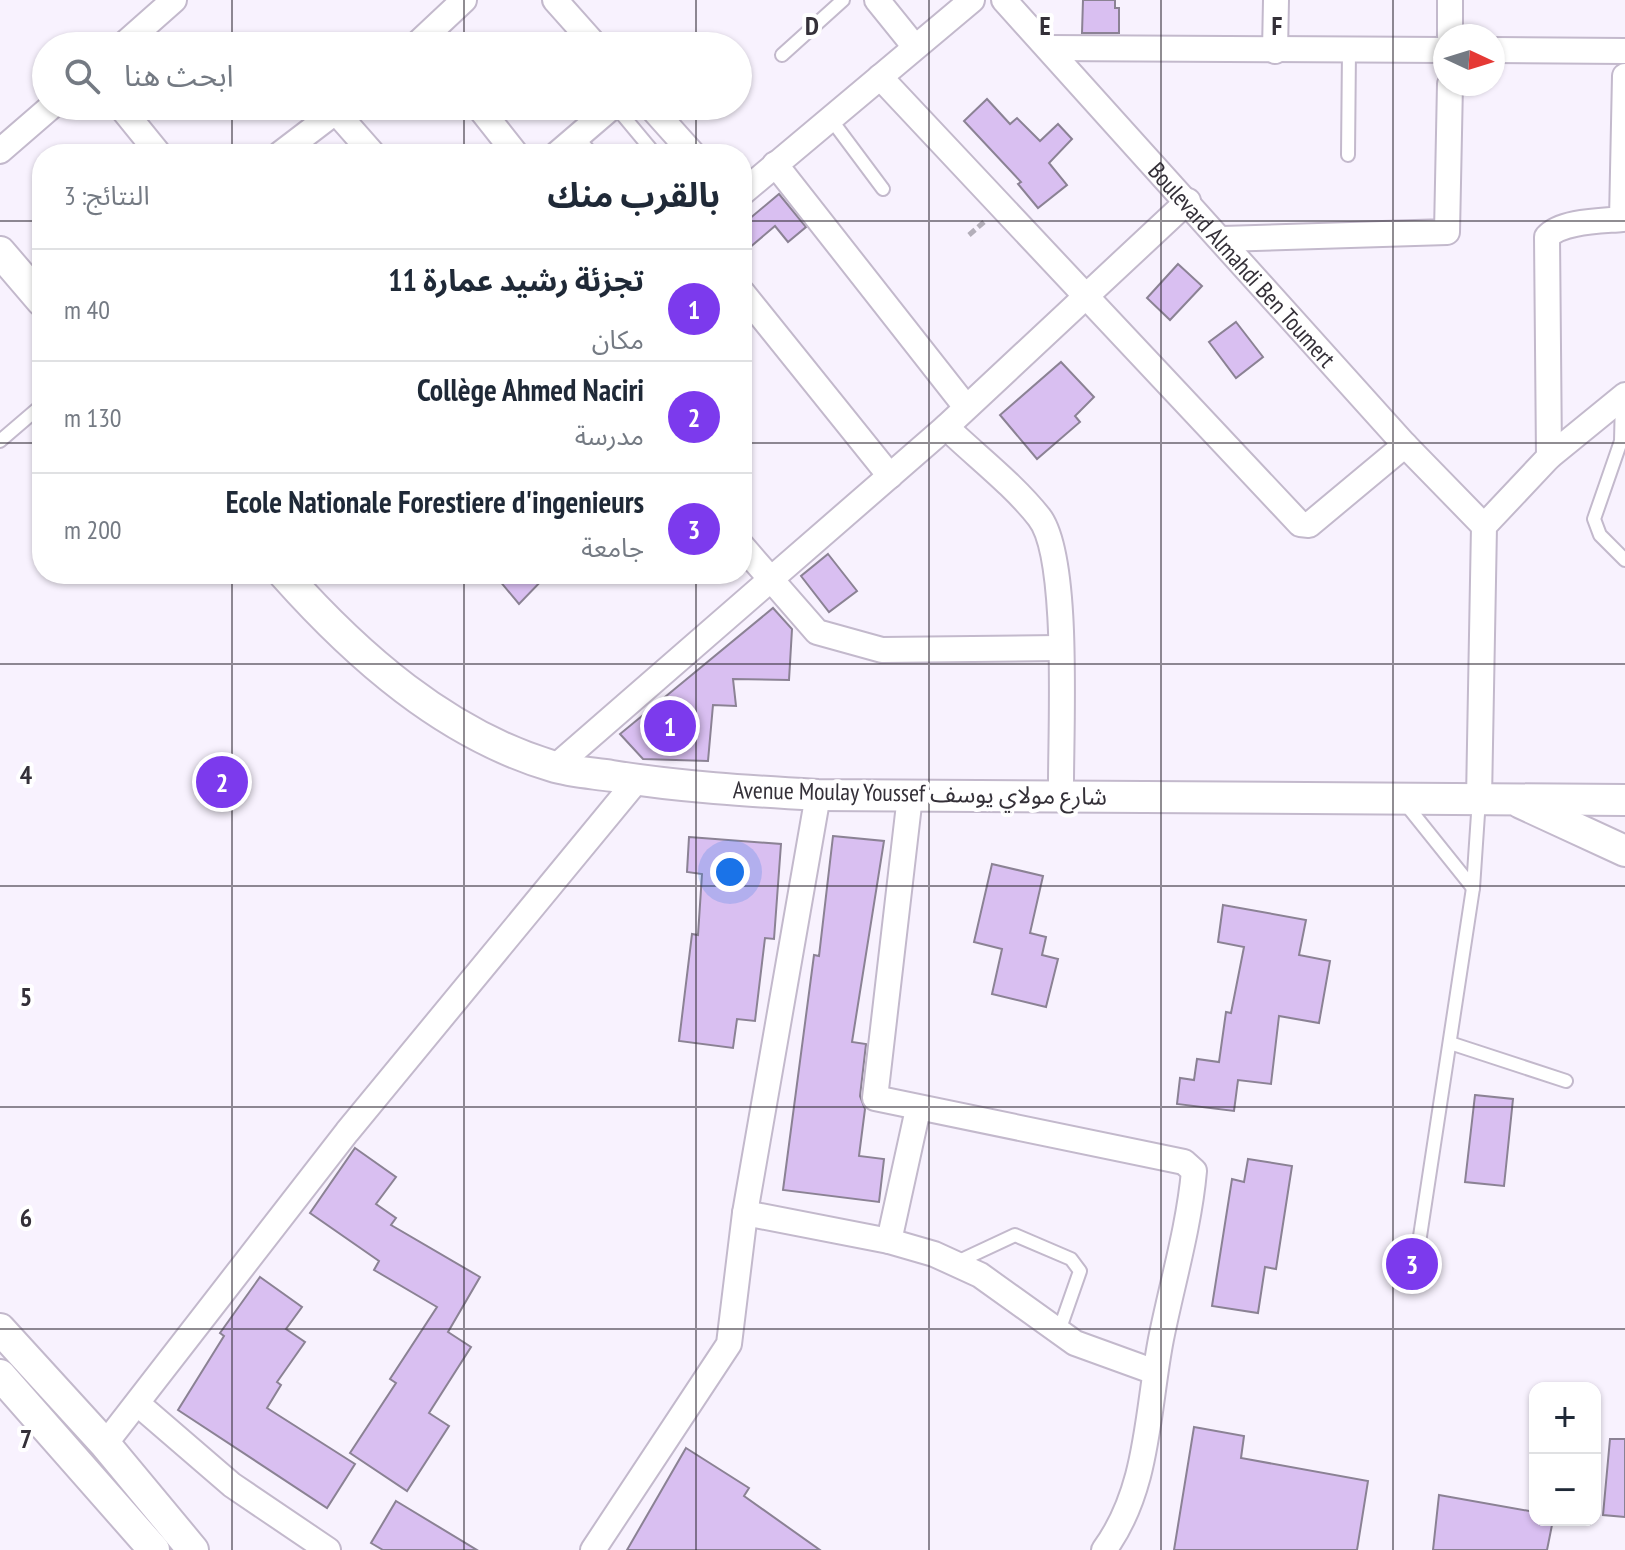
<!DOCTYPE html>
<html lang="ar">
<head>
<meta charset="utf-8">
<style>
	body { margin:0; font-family:"PT Sans Narrow","Noto Sans Arabic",sans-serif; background:#f2f2f3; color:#1f2937; direction:rtl }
	.controls { position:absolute; right:24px; bottom:24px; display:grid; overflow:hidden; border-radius:16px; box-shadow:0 2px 6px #0004 }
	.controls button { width:72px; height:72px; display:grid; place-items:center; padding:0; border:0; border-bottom:2px solid #e0e1e3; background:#fff; color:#1f2937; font:40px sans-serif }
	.compass { position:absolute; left:1433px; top:24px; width:72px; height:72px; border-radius:50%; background:#fff; box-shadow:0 2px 6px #0004; rotate:94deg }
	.you { position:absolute; left:730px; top:872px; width:28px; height:28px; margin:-20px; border:6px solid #fff; border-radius:50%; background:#1a73e8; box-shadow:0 0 0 12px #1a73e833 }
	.badge { display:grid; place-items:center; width:52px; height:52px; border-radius:50%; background:#7c3aed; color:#fff; font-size:26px; font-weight:700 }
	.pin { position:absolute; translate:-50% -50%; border:4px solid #fff; box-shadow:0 2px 8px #0006 }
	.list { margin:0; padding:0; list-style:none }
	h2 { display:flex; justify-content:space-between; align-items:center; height:104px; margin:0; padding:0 32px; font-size:34px }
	h2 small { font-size:26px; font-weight:400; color:#747a83 }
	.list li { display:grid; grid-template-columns:52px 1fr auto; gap:24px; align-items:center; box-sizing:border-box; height:112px; padding:0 32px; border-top:2px solid #e0e1e3 }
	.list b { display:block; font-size:30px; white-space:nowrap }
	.list p { margin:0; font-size:26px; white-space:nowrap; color:#747a83 }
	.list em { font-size:26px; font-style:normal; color:#747a83 }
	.icon { flex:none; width:44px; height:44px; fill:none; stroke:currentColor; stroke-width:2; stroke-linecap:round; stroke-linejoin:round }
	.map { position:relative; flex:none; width:1625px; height:1550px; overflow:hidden; direction:ltr }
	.search { position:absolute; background:#fff; box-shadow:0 2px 6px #0004; left:32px; top:32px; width:720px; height:88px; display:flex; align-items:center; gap:20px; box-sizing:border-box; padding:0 28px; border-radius:44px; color:#747a83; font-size:30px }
	.panel { position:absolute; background:#fff; box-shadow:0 2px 6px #0004; left:32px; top:144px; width:720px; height:440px; border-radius:32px; direction:rtl }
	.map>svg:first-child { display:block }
	.building { fill:#d9bff1; stroke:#8b8294; stroke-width:2 }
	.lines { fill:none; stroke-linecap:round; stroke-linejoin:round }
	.service-casing { stroke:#c3b9cc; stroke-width:16 }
	.minor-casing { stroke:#c3b9cc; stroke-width:28 }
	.tertiary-casing { stroke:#c3b9cc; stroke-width:34 }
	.path { stroke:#b4afba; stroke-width:5; stroke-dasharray:8 4; stroke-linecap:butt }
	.service { stroke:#fff; stroke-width:12 }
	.minor { stroke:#fff; stroke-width:24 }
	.tertiary { stroke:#fff; stroke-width:30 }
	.grid { fill:none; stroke:#343038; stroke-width:2; stroke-opacity:0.55 }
	.labels { text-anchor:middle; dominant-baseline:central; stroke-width:8; stroke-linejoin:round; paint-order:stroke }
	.street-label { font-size:24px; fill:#343038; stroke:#fff }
	.grid-label { font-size:26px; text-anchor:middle; font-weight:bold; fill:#343038; stroke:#fff; stroke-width:8; stroke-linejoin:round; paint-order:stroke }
</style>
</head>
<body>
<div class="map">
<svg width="1625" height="1550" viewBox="0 0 1625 1550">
	<rect width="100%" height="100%" fill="#f8f2fe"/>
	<g class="building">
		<polygon points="1083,0 1115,0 1115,8 1119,8 1119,33 1082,33"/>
		<polygon points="987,99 1010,124 1017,118 1040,141 1058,124 1072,139 1049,163 1067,185 1038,208 1018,184 1021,182 964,121"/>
		<polygon points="779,194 806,227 788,242 775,226 742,254 742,225"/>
		<polygon points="1178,264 1202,286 1170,320 1147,298"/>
		<polygon points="1236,322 1263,357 1236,378 1209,342"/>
		<polygon points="1061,362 1094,397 1075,416 1080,422 1037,459 1000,415"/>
		<polygon points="828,554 857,591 829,612 801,576"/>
		<polygon points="494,574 548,574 519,604"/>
		<polygon points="773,608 792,629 789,680 733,679 736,706 713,705 708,761 643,759 620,734"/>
		<polygon points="833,836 884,841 852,1042 866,1044 860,1096 865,1109 859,1156 884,1159 879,1202 783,1190 814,955 819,956"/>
		<polygon points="689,837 781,844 774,939 765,938 755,1021 737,1019 733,1048 679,1041 692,934 698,935 702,874 687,872"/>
		<polygon points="992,864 1043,876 1030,933 1046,937 1042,955 1058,959 1046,1007 992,994 1002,949 974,942"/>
		<polygon points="1223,905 1306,920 1299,955 1330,961 1319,1023 1279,1016 1271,1084 1238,1080 1234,1111 1177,1104 1180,1078 1194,1080 1197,1059 1219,1062 1226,1012 1231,1013 1244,947 1218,942"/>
		<polygon points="1475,1095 1513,1099 1504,1186 1465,1182"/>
		<polygon points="355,1148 396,1177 376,1204 396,1218 391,1225 480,1277 448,1332 471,1347 429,1413 449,1426 407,1491 350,1453 396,1383 390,1379 437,1307 374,1270 379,1261 310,1213"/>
		<polygon points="1248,1159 1292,1166 1276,1269 1265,1267 1258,1313 1212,1306 1232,1179 1244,1182"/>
		<polygon points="260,1277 302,1307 286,1329 305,1342 277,1382 281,1385 267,1408 355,1464 327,1508 178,1410 224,1336 220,1333"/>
		<polygon points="1194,1427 1244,1436 1241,1458 1368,1481 1357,1550 1174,1550"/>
		<polygon points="1610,1439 1625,1439 1625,1517 1603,1515"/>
		<polygon points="686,1448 749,1488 744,1496 820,1550 627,1550"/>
		<polygon points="1439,1495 1535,1512 1535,1520 1553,1520 1547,1550 1433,1550"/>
		<polygon points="396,1501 477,1550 383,1550 371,1543"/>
	</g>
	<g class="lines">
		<g class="service-casing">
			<g id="service">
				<polyline points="782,55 843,0"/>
				<polyline points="615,106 655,154"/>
				<polyline points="830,118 883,189"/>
				<polyline points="577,137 592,154"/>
				<polyline points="1348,155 1349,50"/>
				<polyline points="1622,398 1621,441 1594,519 1600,535 1625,560"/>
				<polyline points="0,441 42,405"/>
				<polyline points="1404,802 1473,888"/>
				<polyline points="1450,1043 1566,1081"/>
				<polyline points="1417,1256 1473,888 1479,799"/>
				<polyline points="955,1263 1015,1235 1071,1259 1080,1271 1059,1331"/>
			</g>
		</g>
		<g class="minor-casing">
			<g id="minor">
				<polyline points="555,0 596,46"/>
				<polyline points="877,0 915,47"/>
				<path id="s1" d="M1004,0L1405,445L1484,526"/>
				<polyline points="1450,0 1450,36"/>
				<polyline points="122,46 174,0"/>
				<polyline points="415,46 464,0"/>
				<polyline points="1048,48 1445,50"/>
				<polyline points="1493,50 1625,51"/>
				<polyline points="1275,51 1276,0"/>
				<polyline points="880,77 1300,524 1309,525 1405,445"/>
				<polyline points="120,106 159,154"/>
				<polyline points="478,106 516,154"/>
				<polyline points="650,106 693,154"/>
				<polyline points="336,112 373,154"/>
				<polyline points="0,151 52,106"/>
				<polyline points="280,154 343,106"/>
				<polyline points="557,154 613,106"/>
				<polyline points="775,164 966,407"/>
				<polyline points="742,193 972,0"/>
				<polyline points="1222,239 1447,232 1450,84"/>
				<polyline points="742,292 890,476"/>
				<path d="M946,427C976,456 1013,484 1039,517C1071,557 1060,739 1061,797"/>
				<path d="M1549,457L1547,237C1561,221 1602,221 1622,219L1625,76"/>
				<polyline points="742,546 817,632 882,650 1059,648"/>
				<polyline points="555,767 946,427 1188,201"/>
				<path d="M910,796L875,1098L1184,1162L1194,1171C1189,1227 1172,1284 1161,1339C1147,1411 1149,1489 1104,1550"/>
				<polyline points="1479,799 1484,526 1549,457 1625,395"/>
				<polyline points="745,1213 889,1241 934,1254 980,1275 1075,1343 1155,1372"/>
				<polyline points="889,1241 918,1109"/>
				<polyline points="138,1404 232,1485 328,1550"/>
				<polyline points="105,1444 347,1132 637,780"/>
				<polyline points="593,1550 729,1344 745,1213 818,795"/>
			</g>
		</g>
		<g class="tertiary-casing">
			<g id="tertiary">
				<polyline points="0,252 42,301"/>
				<path d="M284,574C357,656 445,734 552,766C571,772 592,773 612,776C680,787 749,791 818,795L1625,800"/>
				<polyline points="1521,803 1625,851"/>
				<polyline points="0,1329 105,1444 193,1550"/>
				<polyline points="0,1375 154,1550"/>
			</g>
		</g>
		<polyline class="path" points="969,235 984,222"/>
		<use href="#service" class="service"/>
		<use href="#minor" class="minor"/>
		<use href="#tertiary" class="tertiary"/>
	</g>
	<path class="grid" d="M232,0V46M464,0V46M696,0V46M929,0V1550M1161,0V1550M1393,0V1550M232,106V154M464,106V154M696,106V154M0,221H42M742,221H1625M0,443H42M742,443H1625M232,574V1550M464,574V1550M696,574V1550M0,664H1625M0,886H1625M0,1107H1625M0,1329H1625"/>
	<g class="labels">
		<g class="street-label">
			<text stroke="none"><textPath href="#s1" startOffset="356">Boulevard Almahdi Ben Toumert</textPath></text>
			<text transform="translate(920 793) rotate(1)">Avenue Moulay Youssef شارع مولاي يوسف</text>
		</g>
	</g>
	<g class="grid-label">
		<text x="812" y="35">D</text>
		<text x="1045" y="35">E</text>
		<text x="1277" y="35">F</text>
		<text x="26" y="784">4</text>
		<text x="26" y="1006">5</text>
		<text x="26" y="1227">6</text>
		<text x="26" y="1448">7</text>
	</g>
</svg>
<div class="controls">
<button>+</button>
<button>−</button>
</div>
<svg class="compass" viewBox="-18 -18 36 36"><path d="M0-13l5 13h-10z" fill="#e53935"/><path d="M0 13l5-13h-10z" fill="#747a83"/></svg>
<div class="you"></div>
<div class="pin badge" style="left:670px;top:726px">1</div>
<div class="pin badge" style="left:222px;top:782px">2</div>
<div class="pin badge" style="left:1412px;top:1264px">3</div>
<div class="search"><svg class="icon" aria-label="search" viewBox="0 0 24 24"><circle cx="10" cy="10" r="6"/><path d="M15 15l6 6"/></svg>ابحث هنا</div>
<section class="panel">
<h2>بالقرب منك<small>النتائج: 3</small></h2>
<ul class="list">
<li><span class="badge">1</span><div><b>تجزئة رشيد عمارة 11</b><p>مكان</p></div><em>40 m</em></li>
<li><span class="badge">2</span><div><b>Collège Ahmed Naciri</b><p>مدرسة</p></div><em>130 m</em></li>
<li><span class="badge">3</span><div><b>Ecole Nationale Forestiere d'ingenieurs</b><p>جامعة</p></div><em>200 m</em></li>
</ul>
</section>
</div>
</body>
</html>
